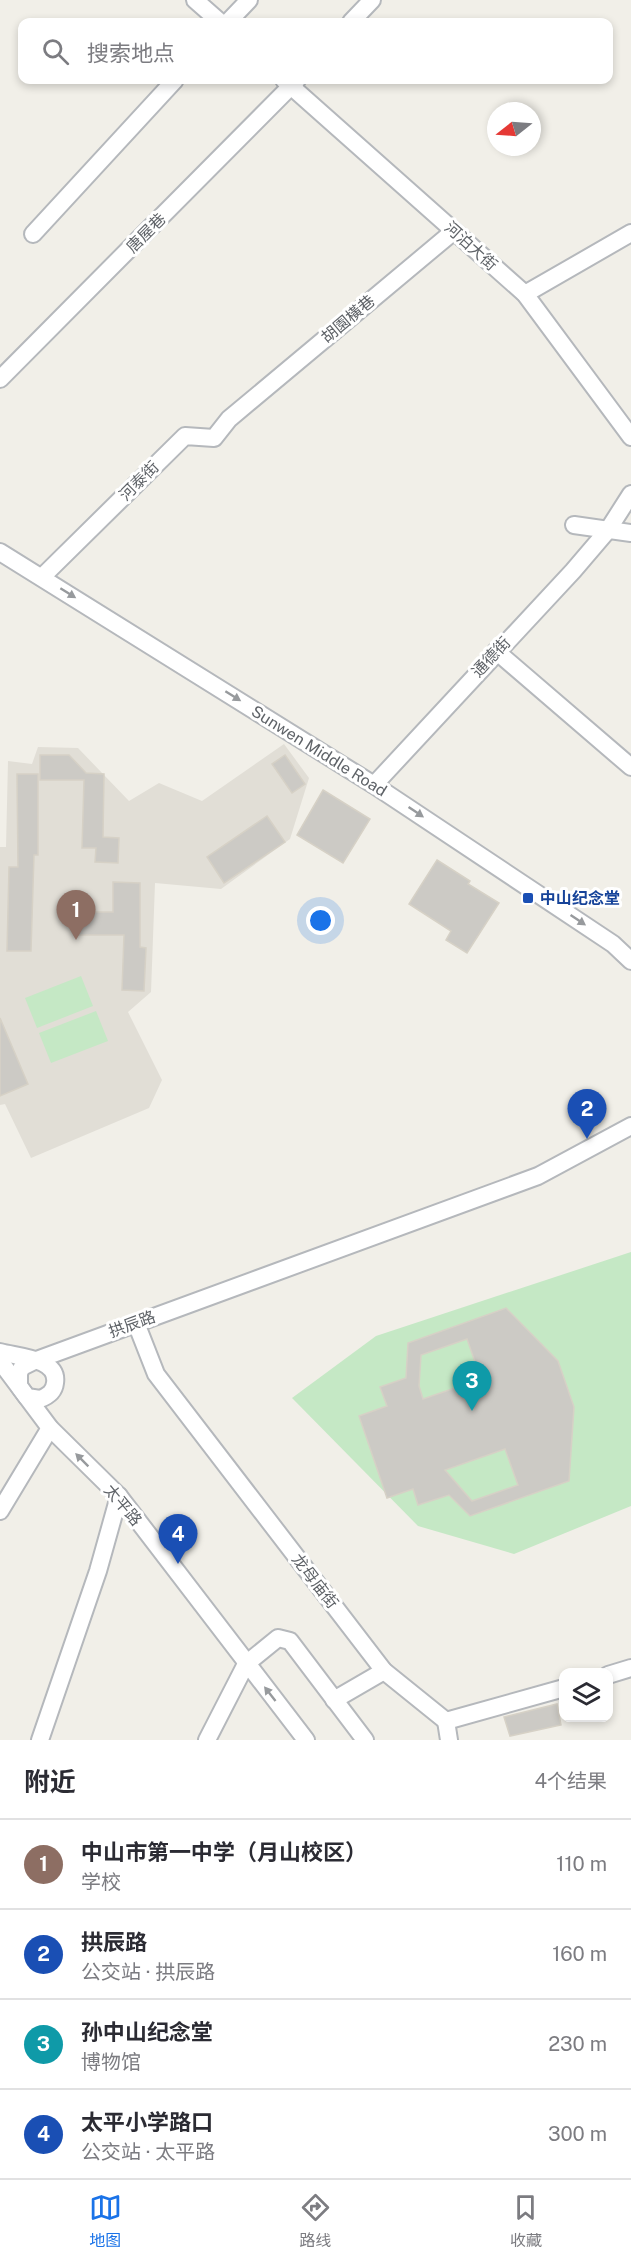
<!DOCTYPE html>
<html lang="zh">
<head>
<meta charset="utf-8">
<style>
	body { margin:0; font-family:"Public Sans","Noto Sans SC",sans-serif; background:#f7f7f7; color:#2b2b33 }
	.controls { position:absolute; right:18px; bottom:18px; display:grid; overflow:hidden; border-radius:12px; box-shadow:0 3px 9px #0003 }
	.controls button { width:54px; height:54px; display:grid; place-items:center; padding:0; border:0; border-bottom:2px solid #e1e1e2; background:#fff; color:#2b2b33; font:30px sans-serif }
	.compass { position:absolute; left:487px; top:102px; width:54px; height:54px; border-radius:50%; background:#fff; box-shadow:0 3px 9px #0003; rotate:253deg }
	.you { position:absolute; left:321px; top:921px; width:21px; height:21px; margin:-15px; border:4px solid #fff; border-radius:50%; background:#1a73e8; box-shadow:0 0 0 9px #1a73e833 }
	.badge { display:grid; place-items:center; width:39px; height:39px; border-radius:50%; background:#1a73e8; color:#fff; font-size:20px; font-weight:700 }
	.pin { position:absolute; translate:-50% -50px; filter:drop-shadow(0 2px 3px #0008) }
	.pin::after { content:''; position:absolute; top:32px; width:21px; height:18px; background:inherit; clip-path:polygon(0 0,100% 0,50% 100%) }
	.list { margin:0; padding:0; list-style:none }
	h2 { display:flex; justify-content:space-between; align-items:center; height:78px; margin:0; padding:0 24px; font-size:26px }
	h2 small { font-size:20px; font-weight:400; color:#7c7c81 }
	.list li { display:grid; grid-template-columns:39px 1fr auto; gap:18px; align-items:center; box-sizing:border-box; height:90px; padding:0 24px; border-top:2px solid #e1e1e2 }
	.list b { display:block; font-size:22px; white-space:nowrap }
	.list p { margin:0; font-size:20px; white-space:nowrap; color:#7c7c81 }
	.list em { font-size:20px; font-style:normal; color:#7c7c81 }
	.icon { flex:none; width:33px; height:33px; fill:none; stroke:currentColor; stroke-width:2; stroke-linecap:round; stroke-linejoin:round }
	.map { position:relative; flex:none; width:631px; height:1740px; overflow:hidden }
	.search { position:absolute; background:#fff; box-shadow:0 3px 9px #0003; left:18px; right:18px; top:18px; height:66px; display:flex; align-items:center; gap:15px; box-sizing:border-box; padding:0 21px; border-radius:12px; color:#7c7c81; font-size:22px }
	.sheet { height:438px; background:#fff }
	nav { display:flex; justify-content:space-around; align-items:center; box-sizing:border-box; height:84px; border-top:2px solid #e1e1e2; background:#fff; font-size:16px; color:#7c7c81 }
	nav a { display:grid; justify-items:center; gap:3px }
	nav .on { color:#1a73e8 }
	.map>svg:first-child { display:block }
	.education { fill:#e1ded6 }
	.green { fill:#c5e8c5 }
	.building { fill:#cccac5; stroke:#d6d1c6; stroke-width:1.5; fill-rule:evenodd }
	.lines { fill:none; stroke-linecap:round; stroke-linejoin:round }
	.minor-casing { stroke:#b5b8bc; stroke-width:20 }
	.minor { stroke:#fff; stroke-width:16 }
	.oneway { fill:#979a9d }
	.transit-dot { fill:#1a4fb4; stroke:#fff; stroke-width:2 }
	.labels { text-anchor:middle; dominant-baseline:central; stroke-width:6; stroke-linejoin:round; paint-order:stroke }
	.street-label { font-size:16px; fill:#5f6368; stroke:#fff }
	.transit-label { font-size:16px; font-weight:bold; fill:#164399; stroke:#fff; text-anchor:start }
</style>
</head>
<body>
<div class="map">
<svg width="631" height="1740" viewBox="0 0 631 1740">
	<rect width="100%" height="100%" fill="#f1efe8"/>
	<polygon class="education" points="284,744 309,778 290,839 221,889 155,883 151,992 128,1012 162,1080 149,1108 31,1158 5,1104 0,1105 0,847 6,847 8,761 32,764 38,747 78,748 129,801 159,783 202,801"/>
	<g class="green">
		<polygon points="81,976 93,1006 37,1028 25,998"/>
		<polygon points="96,1011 108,1041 51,1063 39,1033"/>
		<polygon points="631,1252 631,1506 514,1554 418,1526 292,1398 376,1336"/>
	</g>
	<g class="building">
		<polygon points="40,755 69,755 86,773 104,774 103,837 119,838 118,863 95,862 96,848 82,848 84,780 40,780"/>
		<polygon points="285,755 305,784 292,793 272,764"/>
		<polygon points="17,774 38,774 38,855 34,855 31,951 7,951 9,867 18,867"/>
		<polygon points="323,790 370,819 343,863 297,835"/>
		<polygon points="267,816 285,842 224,883 207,857"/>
		<polygon points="437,860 470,881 468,884 499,903 467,953 446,940 451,931 409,904"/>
		<polygon points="113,882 140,883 140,947 146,948 144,991 122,990 124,935 74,935 74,912 113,912"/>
		<polygon points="0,1018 28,1084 0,1096"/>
		<path d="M506,1308L558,1361L574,1407L569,1481L470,1516L449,1495L418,1505L413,1489L387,1498L359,1416L387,1406L380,1387L406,1378L408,1343ZM467,1339L481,1379L423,1399L419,1386L421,1355ZM505,1449L518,1485L472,1501L445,1470Z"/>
		<polygon points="557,1704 561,1725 510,1736 504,1717"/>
	</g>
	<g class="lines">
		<g class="minor-casing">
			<g id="minor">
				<polyline points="195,0 220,22"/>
				<polyline points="228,22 249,0"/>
				<polyline points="351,22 372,0"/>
				<polyline points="284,80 525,294 631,437"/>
				<polyline points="33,234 175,80"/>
				<polyline points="525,294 631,233"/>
				<polyline points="0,379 297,80"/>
				<polyline points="574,525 631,533"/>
				<polyline points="0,552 374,785 613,944 631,961"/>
				<polyline points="42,577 185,436 214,438 229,419 454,231"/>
				<polyline points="496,651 631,767"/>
				<polyline points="374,785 573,571 608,530 631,494"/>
				<polyline points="136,1323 156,1374 384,1671 446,1721 564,1688"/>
				<path d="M0,1352C17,1357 59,1358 55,1383C54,1392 48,1396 40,1399L27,1397L19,1386V1373L22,1367L34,1361L538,1176L631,1126"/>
				<polyline points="0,1361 50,1428 119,1496 306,1740"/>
				<polyline points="0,1511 50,1428"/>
				<polyline points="608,1675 631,1668"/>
				<polyline points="334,1700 384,1671"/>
				<polyline points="446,1721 449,1740"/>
				<polyline points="40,1740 98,1571 119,1496"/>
				<polyline points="207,1740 246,1664 278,1638 290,1641 365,1740"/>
			</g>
		</g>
		<use href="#minor" class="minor"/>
	</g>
	<defs><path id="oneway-solid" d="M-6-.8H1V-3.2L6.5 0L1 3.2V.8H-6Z" transform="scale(1.5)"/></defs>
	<g class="oneway">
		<use href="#oneway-solid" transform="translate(68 593) rotate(32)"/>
		<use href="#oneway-solid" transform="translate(233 696) rotate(32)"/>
		<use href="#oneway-solid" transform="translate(416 812) rotate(34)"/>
		<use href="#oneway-solid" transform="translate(578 920) rotate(34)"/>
		<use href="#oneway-solid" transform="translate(82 1460) rotate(-135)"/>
		<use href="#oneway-solid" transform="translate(270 1694) rotate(-128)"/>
	</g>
	<rect class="transit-dot" x="522" y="892" width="12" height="12" rx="3"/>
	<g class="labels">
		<g class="street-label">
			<text transform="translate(146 233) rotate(-45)">唐屋巷</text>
			<text transform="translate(471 246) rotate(42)">河泊大街</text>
			<text transform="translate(348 319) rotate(-40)">胡園橫巷</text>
			<text transform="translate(139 481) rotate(-45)">河泰街</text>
			<text transform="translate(491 657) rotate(-47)">通德街</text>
			<text transform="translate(319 751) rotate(32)">Sunwen Middle Road</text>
			<text transform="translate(132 1324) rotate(-20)">拱辰路</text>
			<text transform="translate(123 1505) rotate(50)">太平路</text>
			<text transform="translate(315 1581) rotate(52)">龙母庙街</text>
		</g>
		<g class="transit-label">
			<text x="540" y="898">中山纪念堂</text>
		</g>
	</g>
</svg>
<div class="controls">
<button><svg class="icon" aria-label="layers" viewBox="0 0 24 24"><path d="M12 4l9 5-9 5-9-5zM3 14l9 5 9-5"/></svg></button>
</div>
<svg class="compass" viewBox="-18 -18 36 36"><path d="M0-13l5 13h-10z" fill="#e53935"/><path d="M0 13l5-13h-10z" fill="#7c7c81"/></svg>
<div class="you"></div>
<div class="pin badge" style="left:76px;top:940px;background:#8d6e63">1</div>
<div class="pin badge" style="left:587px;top:1139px;background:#1a4fb4">2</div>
<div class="pin badge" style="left:472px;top:1411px;background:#0f9aa8">3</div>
<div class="pin badge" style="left:178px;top:1564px;background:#1a4fb4">4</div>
<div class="search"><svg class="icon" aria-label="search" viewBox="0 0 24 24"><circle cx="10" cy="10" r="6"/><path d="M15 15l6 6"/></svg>搜索地点</div>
</div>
<section class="sheet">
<h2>附近<small>4个结果</small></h2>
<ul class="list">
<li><span class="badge" style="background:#8d6e63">1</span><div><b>中山市第一中学（月山校区）</b><p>学校</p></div><em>110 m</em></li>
<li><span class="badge" style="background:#1a4fb4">2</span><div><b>拱辰路</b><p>公交站 · 拱辰路</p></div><em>160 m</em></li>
<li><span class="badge" style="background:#0f9aa8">3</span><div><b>孙中山纪念堂</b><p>博物馆</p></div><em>230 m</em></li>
<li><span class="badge" style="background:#1a4fb4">4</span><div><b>太平小学路口</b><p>公交站 · 太平路</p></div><em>300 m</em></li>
</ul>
</section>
<nav>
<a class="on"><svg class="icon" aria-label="map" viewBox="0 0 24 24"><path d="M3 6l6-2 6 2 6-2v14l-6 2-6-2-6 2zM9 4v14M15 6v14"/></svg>地图</a>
<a><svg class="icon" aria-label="directions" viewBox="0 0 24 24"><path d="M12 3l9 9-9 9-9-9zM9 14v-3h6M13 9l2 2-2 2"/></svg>路线</a>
<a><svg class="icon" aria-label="saved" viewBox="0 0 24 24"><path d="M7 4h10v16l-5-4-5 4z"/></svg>收藏</a>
</nav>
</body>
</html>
